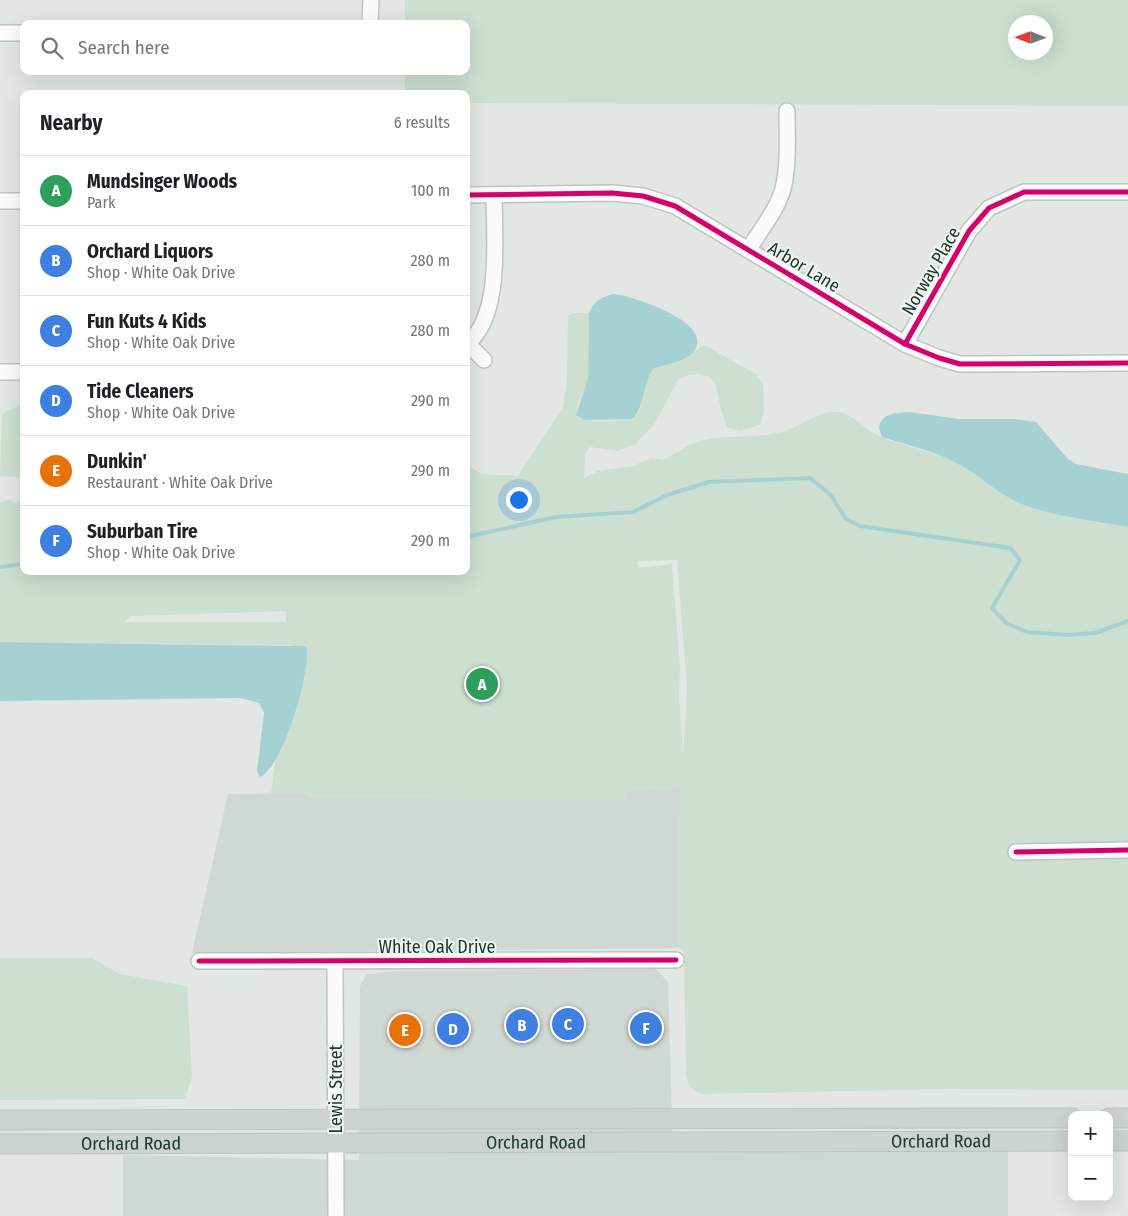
<!DOCTYPE html>
<html lang="en">
<head>
<meta charset="utf-8">
<style>
	body { margin:0; font-family:"Fira Sans Condensed",sans-serif; background:#f6f6f6; color:#202124 }
	.controls { position:absolute; right:15px; bottom:15px; display:grid; overflow:hidden; border-radius:10px; box-shadow:0 5px 20px #0002 }
	.controls button { width:45px; height:45px; display:grid; place-items:center; padding:0; border:0; border-bottom:1px solid #e0e0e0; background:#fff; color:#202124; font:25px sans-serif }
	.compass { position:absolute; left:1008px; top:15px; width:45px; height:45px; border-radius:50%; background:#fff; box-shadow:0 5px 20px #0002; rotate:271deg }
	.you { position:absolute; left:518px; top:499px; width:18px; height:18px; margin:-12px; border:4px solid #fff; border-radius:50%; background:#1a73e8; box-shadow:0 0 0 8px #1a73e833 }
	.badge { display:grid; place-items:center; width:32px; height:32px; border-radius:50%; background:#ea580c; color:#fff; font-size:16px; font-weight:700 }
	.pin { position:absolute; translate:-50% -50%; border:2px solid #fff; box-shadow:0 1px 5px #0006 }
	.list { margin:0; padding:0; list-style:none }
	h2 { display:flex; justify-content:space-between; align-items:center; height:65px; margin:0; padding:0 20px; font-size:21px }
	h2 small { font-size:16px; font-weight:400; color:#757577 }
	.list li { display:grid; grid-template-columns:32px 1fr auto; gap:15px; align-items:center; box-sizing:border-box; height:70px; padding:0 20px; border-top:1px solid #e0e0e0 }
	.list b { display:block; font-size:19px; white-space:nowrap }
	.list p { margin:0; font-size:16px; white-space:nowrap; color:#757577 }
	.list em { font-size:16px; font-style:normal; color:#757577 }
	.icon { flex:none; width:28px; height:28px; fill:none; stroke:currentColor; stroke-width:2; stroke-linecap:round; stroke-linejoin:round }
	.map { position:relative; flex:none; width:1128px; height:1216px; overflow:hidden }
	.search { position:absolute; background:#fff; box-shadow:0 5px 20px #0002; left:20px; top:20px; width:450px; height:55px; display:flex; align-items:center; gap:12px; box-sizing:border-box; padding:0 18px; border-radius:10px; color:#757577; font-size:19px }
	.panel { position:absolute; background:#fff; box-shadow:0 5px 20px #0002; left:20px; top:90px; width:450px; height:485px; border-radius:10px }
	.map>svg:first-child { display:block }
	.built { fill:#d0d8d4 }
	.green { fill:#ccdfd0; fill-rule:evenodd }
	.water { fill:#a5d1d2 }
	.lines { fill:none; stroke-linecap:round; stroke-linejoin:round }
	.stream { stroke:#a5d1d2; stroke-width:4 }
	.minor-casing { stroke:#bfc4c1; stroke-width:18 }
	.major-casing { stroke:#bcc3c0; stroke-width:21 }
	.minor { stroke:#fbfbfb; stroke-width:15 }
	.major { stroke:#cdd3d0; stroke-width:19 }
	.cycleway-casing { stroke:#f0f6f2; stroke-width:8 }
	.cycleway { stroke:#d6006c; stroke-width:5 }
	.labels { text-anchor:middle; dominant-baseline:central; stroke-width:4; stroke-linejoin:round; paint-order:stroke }
	.street-label { font-size:18px; fill:#223830; stroke:#f0f6f2 }
</style>
</head>
<body>
<div class="map">
<svg width="1128" height="1216" viewBox="0 0 1128 1216">
	<rect width="100%" height="100%" fill="#e2e7e4"/>
	<g class="built">
		<polygon points="684,789 683,948 192,953 228,794"/>
		<polygon points="656,969 668,982 673,1152 1008,1147 1008,1216 123,1216 123,1155 359,1160 360,986 367,974 397,971"/>
	</g>
	<g class="green">
		<path d="M405,0H1128V106L466,103V94H405V71H466V24H405ZM1016,22H1046V52H1016Z"/>
		<path d="M573,313H589L588,378C586,389 572,408 578,418C591,422 635,425 640,410C642,406 641,402 641,398C643,388 647,378 653,369L688,356L704,345L756,374L763,384L764,411L760,425L739,431L727,427L721,409L716,386L710,377L699,374L688,375L678,380L655,423L635,445L618,451L590,447L585,455L584,478L598,471L632,466L652,458L663,460C678,452 691,442 708,439C735,434 763,440 790,429C806,423 821,410 839,412C855,415 867,431 881,437C906,447 933,451 957,463C976,472 991,489 1010,499C1045,517 1090,520 1128,527V1090L947,1089L702,1094C692,1090 688,1086 686,1075L684,953L679,947L678,831L681,789L627,790L626,799L309,798L307,793L271,794L291,645L0,642V503L10,499L16,503L24,500V571H466V464L481,474L518,476L563,407L567,380L568,316ZM677,560L687,687L683,757L679,696L680,668L672,564L638,568L637,561ZM286,611V622H124L132,616Z"/>
		<polygon points="24,404 24,478 0,476 2,415 8,410"/>
		<polygon points="0,958 92,958 120,974 187,986 192,1076 185,1099 0,1100"/>
	</g>
	<g class="water">
		<path d="M614,294C633,296 713,322 695,350C687,362 665,364 653,369C642,385 644,412 631,419L584,420L576,415L588,378L589,313C595,300 601,297 614,294Z"/>
		<path d="M910,412L958,419H1015L1036,422L1068,459L1076,464L1128,474V527C1095,521 1038,515 1009,498C991,488 977,473 958,464C935,451 907,445 882,437L879,428C881,412 897,413 910,412Z"/>
		<path d="M0,642L301,646L306,647C312,670 282,769 260,777L257,771L264,713L259,703L241,698L0,701Z"/>
	</g>
	<g class="lines">
		<g class="stream">
			<polyline points="466,537 556,517 633,512 667,495 709,482 810,478 830,494 846,519 860,526 1010,548 1020,560 992,608 1006,623 1027,632 1067,635 1095,633 1128,621"/>
			<polyline points="0,567 24,564"/>
		</g>
		<g class="minor-casing">
			<g id="minor">
				<polyline points="370,24 371,0"/>
				<polyline points="0,33 24,33"/>
				<polyline points="466,195 612,193 643,196 675,206 905,344 939,358 960,364 1128,363"/>
				<polyline points="0,201 24,201"/>
				<path d="M748,250C760,231 777,210 783,189C789,164 787,136 787,111"/>
				<polyline points="468,344 484,360"/>
				<polyline points="905,344 969,231 989,208 1024,192 1128,192"/>
				<path d="M466,345C503,316 494,237 494,196"/>
				<polyline points="0,372 24,372"/>
				<polyline points="1016,852 1128,850"/>
				<polyline points="199,961 676,960"/>
				<polyline points="335,961 336,1216"/>
			</g>
		</g>
		<g class="major-casing">
			<g id="major">
				<polyline points="1109,1118 1128,1118"/>
				<polyline points="0,1120 1072,1118"/>
				<polyline points="1109,1141 1128,1141"/>
				<path id="s1" d="M0,1144L1072,1141"/>
			</g>
		</g>
		<use href="#minor" class="minor"/>
		<use href="#major" class="major"/>
		<g class="cycleway-casing">
			<g id="cycleway">
				<polyline points="466,195 612,193 643,196 675,206 905,344 939,358 960,364 1128,363"/>
				<polyline points="905,344 969,231 989,208 1024,192 1128,192"/>
				<polyline points="1016,852 1128,850"/>
				<polyline points="199,961 676,960"/>
			</g>
		</g>
		<use href="#cycleway" class="cycleway"/>
	</g>
	<g class="labels">
		<g class="street-label">
			<text transform="translate(804 267) rotate(31)">Arbor Lane</text>
			<text transform="translate(931 271) rotate(-60)">Norway Place</text>
			<text x="437" y="947">White Oak Drive</text>
			<text transform="translate(336 1089) rotate(-90)">Lewis Street</text>
			<text stroke="none"><textPath href="#s1" startOffset="941">Orchard Road</textPath></text>
			<text stroke="none"><textPath href="#s1" startOffset="536">Orchard Road</textPath></text>
			<text stroke="none"><textPath href="#s1" startOffset="131">Orchard Road</textPath></text>
		</g>
	</g>
</svg>
<div class="controls">
<button>+</button>
<button>−</button>
</div>
<svg class="compass" viewBox="-18 -18 36 36"><path d="M0-13l5 13h-10z" fill="#e53935"/><path d="M0 13l5-13h-10z" fill="#757577"/></svg>
<div class="you"></div>
<div class="pin badge" style="left:482px;top:684px;background:#2e9e5b">A</div>
<div class="pin badge" style="left:522px;top:1025px;background:#3f7fe0">B</div>
<div class="pin badge" style="left:568px;top:1024px;background:#3f7fe0">C</div>
<div class="pin badge" style="left:453px;top:1029px;background:#3f7fe0">D</div>
<div class="pin badge" style="left:405px;top:1030px;background:#e8710a">E</div>
<div class="pin badge" style="left:646px;top:1028px;background:#3f7fe0">F</div>
<div class="search"><svg class="icon" aria-label="search" viewBox="0 0 24 24"><circle cx="10" cy="10" r="6"/><path d="M15 15l6 6"/></svg>Search here</div>
<section class="panel">
<h2>Nearby<small>6 results</small></h2>
<ul class="list">
<li><span class="badge" style="background:#2e9e5b">A</span><div><b>Mundsinger Woods</b><p>Park</p></div><em>100 m</em></li>
<li><span class="badge" style="background:#3f7fe0">B</span><div><b>Orchard Liquors</b><p>Shop · White Oak Drive</p></div><em>280 m</em></li>
<li><span class="badge" style="background:#3f7fe0">C</span><div><b>Fun Kuts 4 Kids</b><p>Shop · White Oak Drive</p></div><em>280 m</em></li>
<li><span class="badge" style="background:#3f7fe0">D</span><div><b>Tide Cleaners</b><p>Shop · White Oak Drive</p></div><em>290 m</em></li>
<li><span class="badge" style="background:#e8710a">E</span><div><b>Dunkin'</b><p>Restaurant · White Oak Drive</p></div><em>290 m</em></li>
<li><span class="badge" style="background:#3f7fe0">F</span><div><b>Suburban Tire</b><p>Shop · White Oak Drive</p></div><em>290 m</em></li>
</ul>
</section>
</div>
</body>
</html>
